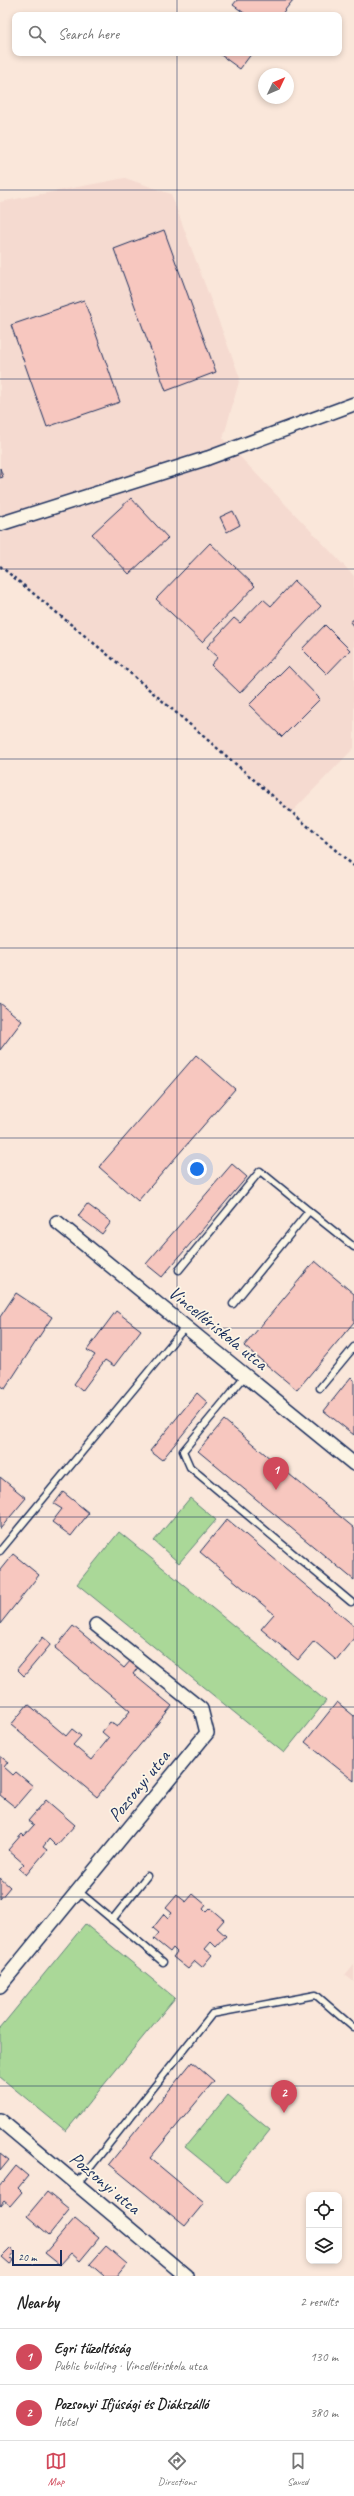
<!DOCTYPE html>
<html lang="en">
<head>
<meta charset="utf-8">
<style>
	body { margin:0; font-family:Caveat,sans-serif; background:#f6f6f6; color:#222 }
	.controls { position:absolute; right:12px; bottom:12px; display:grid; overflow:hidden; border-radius:8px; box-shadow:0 2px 6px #0003 }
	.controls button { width:36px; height:36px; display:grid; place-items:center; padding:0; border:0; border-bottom:1px solid #e0e0e0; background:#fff; color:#222; font:20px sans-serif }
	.compass { position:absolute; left:258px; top:68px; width:36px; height:36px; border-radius:50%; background:#fff; box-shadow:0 2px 6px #0003; rotate:46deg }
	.scale { position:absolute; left:12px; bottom:10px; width:50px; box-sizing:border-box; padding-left:4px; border:2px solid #1b2f5e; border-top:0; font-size:11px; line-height:14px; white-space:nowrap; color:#1b2f5e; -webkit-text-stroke:3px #fcf5e5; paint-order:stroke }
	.you { position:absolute; left:197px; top:1169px; width:14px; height:14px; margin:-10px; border:3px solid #fff; border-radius:50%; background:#1a73e8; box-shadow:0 0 0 6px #1a73e833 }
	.badge { display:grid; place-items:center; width:26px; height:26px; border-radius:50%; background:#d1495b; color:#fff; font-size:13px; font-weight:700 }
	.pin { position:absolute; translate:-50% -33px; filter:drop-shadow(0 1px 2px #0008) }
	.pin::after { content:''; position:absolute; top:21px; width:14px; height:12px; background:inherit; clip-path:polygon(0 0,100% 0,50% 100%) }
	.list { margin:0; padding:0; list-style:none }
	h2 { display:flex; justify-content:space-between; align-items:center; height:52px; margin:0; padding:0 16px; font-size:17px }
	h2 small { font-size:13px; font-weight:400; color:#767676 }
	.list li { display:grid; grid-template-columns:26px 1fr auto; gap:12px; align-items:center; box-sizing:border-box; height:56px; padding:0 16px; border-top:1px solid #e0e0e0 }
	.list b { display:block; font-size:15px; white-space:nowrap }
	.list p { margin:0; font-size:13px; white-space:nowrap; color:#767676 }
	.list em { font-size:13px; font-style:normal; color:#767676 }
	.icon { flex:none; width:22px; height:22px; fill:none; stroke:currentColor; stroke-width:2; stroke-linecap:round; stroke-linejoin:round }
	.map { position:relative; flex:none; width:354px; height:2276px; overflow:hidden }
	.search { position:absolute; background:#fff; box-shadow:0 2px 6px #0003; left:12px; right:12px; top:12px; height:44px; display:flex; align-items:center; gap:10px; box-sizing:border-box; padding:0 14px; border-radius:8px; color:#767676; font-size:15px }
	.sheet { height:164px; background:#fff }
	nav { display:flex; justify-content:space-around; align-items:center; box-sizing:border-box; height:56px; border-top:1px solid #e0e0e0; background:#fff; font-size:11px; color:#767676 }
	nav a { display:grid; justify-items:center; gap:2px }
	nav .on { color:#d1495b }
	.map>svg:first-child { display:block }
	.built { fill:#f5dad0 }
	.green { fill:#aad898; stroke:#62847b }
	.building { fill:#f7c7bf; stroke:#1b2f5e }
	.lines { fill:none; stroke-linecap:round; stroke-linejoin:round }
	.lane-casing { stroke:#1b2f5e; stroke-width:9 }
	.street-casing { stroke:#1b2f5e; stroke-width:16 }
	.path { stroke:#1b2f5e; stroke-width:2.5; stroke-dasharray:3 3; stroke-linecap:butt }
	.lane { stroke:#fcf5e5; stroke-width:6 }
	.street { stroke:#fcf5e5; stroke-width:13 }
	.grid { fill:none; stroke:#1b2f5e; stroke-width:1; stroke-opacity:0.55 }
	.labels { text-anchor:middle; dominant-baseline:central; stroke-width:3.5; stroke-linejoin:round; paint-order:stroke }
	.street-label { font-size:19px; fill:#1b2f5e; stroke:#fcf5e5 }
</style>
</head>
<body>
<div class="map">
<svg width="354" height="2276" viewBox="0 0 354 2276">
	<rect width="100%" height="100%" fill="#fae7da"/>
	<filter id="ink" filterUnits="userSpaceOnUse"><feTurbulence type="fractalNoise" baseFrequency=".025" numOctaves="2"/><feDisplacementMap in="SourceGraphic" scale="8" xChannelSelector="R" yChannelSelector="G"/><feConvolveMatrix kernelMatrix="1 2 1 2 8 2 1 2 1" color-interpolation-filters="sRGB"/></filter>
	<g filter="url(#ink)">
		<g class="built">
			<polygon points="125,178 171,194 240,378 223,439 354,576 354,748 291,813 130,673 0,566 0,202"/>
			<polygon points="354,1964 354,1982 345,1975"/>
		</g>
		<g class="green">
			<polygon points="190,1498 216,1520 179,1563 154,1541"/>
			<polygon points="119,1532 326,1701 284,1753 77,1584"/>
			<polygon points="85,1924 175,1998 66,2131 0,2077 0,2028"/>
			<polygon points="228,2095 270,2130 228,2182 185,2147"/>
		</g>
		<g class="building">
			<polygon points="237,0 293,0 281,15 247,15 233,5"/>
			<polygon points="218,53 252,53 240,69"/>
			<polygon points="164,230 216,372 166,391 114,249"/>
			<polygon points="84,300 120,402 47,427 11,325"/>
			<polygon points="0,468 3,477 0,478"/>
			<polygon points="131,498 168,538 129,574 92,534"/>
			<polygon points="233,511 240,525 227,532 220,517"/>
			<polygon points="210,543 255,586 202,642 156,599"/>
			<polygon points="294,581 321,606 240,693 211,665 218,657 207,647 234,618 240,623 263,599 271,606"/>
			<polygon points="354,619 354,627 350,622"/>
			<polygon points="325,625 350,650 327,674 302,649"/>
			<polygon points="288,666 320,699 282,737 249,705"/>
			<polygon points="0,1003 22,1021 0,1050"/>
			<polygon points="196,1055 235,1089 138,1201 99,1167"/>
			<polygon points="232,1164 247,1177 162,1277 146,1264"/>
			<polygon points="87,1204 111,1222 102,1234 78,1216"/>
			<polygon points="315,1261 354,1294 354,1322 297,1390 244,1346"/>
			<polygon points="16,1293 52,1317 5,1389 0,1386 0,1317"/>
			<polygon points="116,1311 141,1330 114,1366 105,1360 82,1391 74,1384 95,1355 87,1350"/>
			<polygon points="351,1377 354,1380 354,1435 324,1411"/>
			<polygon points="197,1393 208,1403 162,1460 150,1451"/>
			<polygon points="224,1420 354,1528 354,1580 198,1451"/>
			<polygon points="0,1477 26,1498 0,1529"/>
			<polygon points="63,1492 89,1513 71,1536 52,1522 62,1509 54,1504"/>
			<polygon points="227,1519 354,1626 354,1638 336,1660 314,1641 298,1660 261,1629 274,1614 200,1552"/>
			<polygon points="13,1554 39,1575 0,1624 0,1570"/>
			<polygon points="73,1626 124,1668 131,1660 139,1666 133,1674 172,1706 97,1797 11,1725 28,1704 66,1736 72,1729 81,1736 73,1745 91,1760 109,1738 102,1732 110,1722 117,1727 130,1711 55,1648"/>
			<polygon points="43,1637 51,1644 24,1676 17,1669"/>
			<polygon points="337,1702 354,1716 354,1781 305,1742"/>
			<polygon points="0,1756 8,1762 4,1767 13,1775 16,1772 33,1786 15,1807 0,1795"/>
			<polygon points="46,1800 75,1825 56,1846 49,1839 43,1847 47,1850 26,1875 19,1869 24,1864 8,1850 22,1834 24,1836 34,1825 28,1821"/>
			<polygon points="0,1878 10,1887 0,1899"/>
			<polygon points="193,1894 206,1905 203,1909 206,1912 210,1908 224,1920 217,1928 226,1936 216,1947 211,1942 205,1949 212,1955 202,1967 195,1961 188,1969 173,1957 177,1952 173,1948 170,1952 154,1939 159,1933 153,1928 164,1914 168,1918 172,1913 166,1908 177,1895 186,1902"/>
			<polygon points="192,2062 214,2081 150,2158 204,2203 185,2226 109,2164"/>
			<polygon points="0,2153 9,2160 0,2171"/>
			<polygon points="16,2166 28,2176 18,2188 22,2192 10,2206 4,2201 0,2206 0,2186"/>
			<polygon points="47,2192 69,2210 49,2235 27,2216"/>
			<polygon points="75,2218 99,2238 80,2261 71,2253 60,2265 45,2253"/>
			<polygon points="106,2246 127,2264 117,2276 104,2276 90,2264"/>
			<polygon points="11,2248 15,2253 10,2257 14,2261 10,2264 2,2257"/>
		</g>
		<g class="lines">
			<g class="lane-casing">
				<g id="lane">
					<polyline points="179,1270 260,1171 309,1211"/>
					<polyline points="233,1304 309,1211 354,1247"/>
					<polyline points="245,1376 183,1451 190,1467 351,1602"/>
					<polyline points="320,1388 354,1347"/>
					<polyline points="0,1551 186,1326"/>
					<polyline points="78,1891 163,1962"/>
					<polyline points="112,1920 147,1876"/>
					<polyline points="77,2184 212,2014 316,1995 354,2028"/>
				</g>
			</g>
			<g class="street-casing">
				<g id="street">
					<polyline points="0,524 208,458 354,404"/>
					<polyline points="57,1222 354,1464"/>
					<polyline points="0,1986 207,1733 201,1709 96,1625"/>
					<polyline points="0,2120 186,2276"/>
				</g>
			</g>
			<polyline class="path" points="0,566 130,673 354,866"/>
			<use href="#lane" class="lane"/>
			<use href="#street" class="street"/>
		</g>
	</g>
	<path class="grid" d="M177,0V15M177,53V2276M0,190H354M0,379H354M0,569H354M0,759H354M0,948H354M0,1138H354M0,1328H354M0,1517H354M0,1707H354M0,1897H354M0,2086H354"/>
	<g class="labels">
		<g class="street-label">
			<text transform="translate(218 1328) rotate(39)">Vincellériskola utca</text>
			<text transform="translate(139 1786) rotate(-51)">Pozsonyi utca</text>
			<text transform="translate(105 2183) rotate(40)">Pozsonyi utca</text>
		</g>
	</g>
</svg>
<div class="controls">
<button><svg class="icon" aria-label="locate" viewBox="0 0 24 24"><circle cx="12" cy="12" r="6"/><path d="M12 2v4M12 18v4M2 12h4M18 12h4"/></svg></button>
<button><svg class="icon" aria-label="layers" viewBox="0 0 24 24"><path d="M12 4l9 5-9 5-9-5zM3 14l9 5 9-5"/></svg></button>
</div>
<svg class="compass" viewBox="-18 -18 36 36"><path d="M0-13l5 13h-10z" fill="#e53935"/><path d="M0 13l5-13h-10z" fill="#767676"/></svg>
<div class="scale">20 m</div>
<div class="you"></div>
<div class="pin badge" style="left:276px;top:1490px">1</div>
<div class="pin badge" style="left:284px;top:2113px">2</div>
<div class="search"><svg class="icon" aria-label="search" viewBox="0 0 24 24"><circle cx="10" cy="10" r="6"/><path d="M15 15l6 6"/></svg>Search here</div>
</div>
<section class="sheet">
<h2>Nearby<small>2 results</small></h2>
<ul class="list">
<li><span class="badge">1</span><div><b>Egri tűzoltóság</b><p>Public building · Vincellériskola utca</p></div><em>130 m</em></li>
<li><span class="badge">2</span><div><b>Pozsonyi Ifjúsági és Diákszálló</b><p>Hotel</p></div><em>380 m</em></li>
</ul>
</section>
<nav>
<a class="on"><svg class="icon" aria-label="map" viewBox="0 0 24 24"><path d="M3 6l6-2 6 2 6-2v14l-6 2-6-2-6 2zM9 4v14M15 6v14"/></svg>Map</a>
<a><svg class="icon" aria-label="directions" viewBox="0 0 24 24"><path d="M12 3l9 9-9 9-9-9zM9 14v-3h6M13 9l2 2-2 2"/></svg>Directions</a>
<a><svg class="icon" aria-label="saved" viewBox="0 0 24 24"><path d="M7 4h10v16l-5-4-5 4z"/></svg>Saved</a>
</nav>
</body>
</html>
